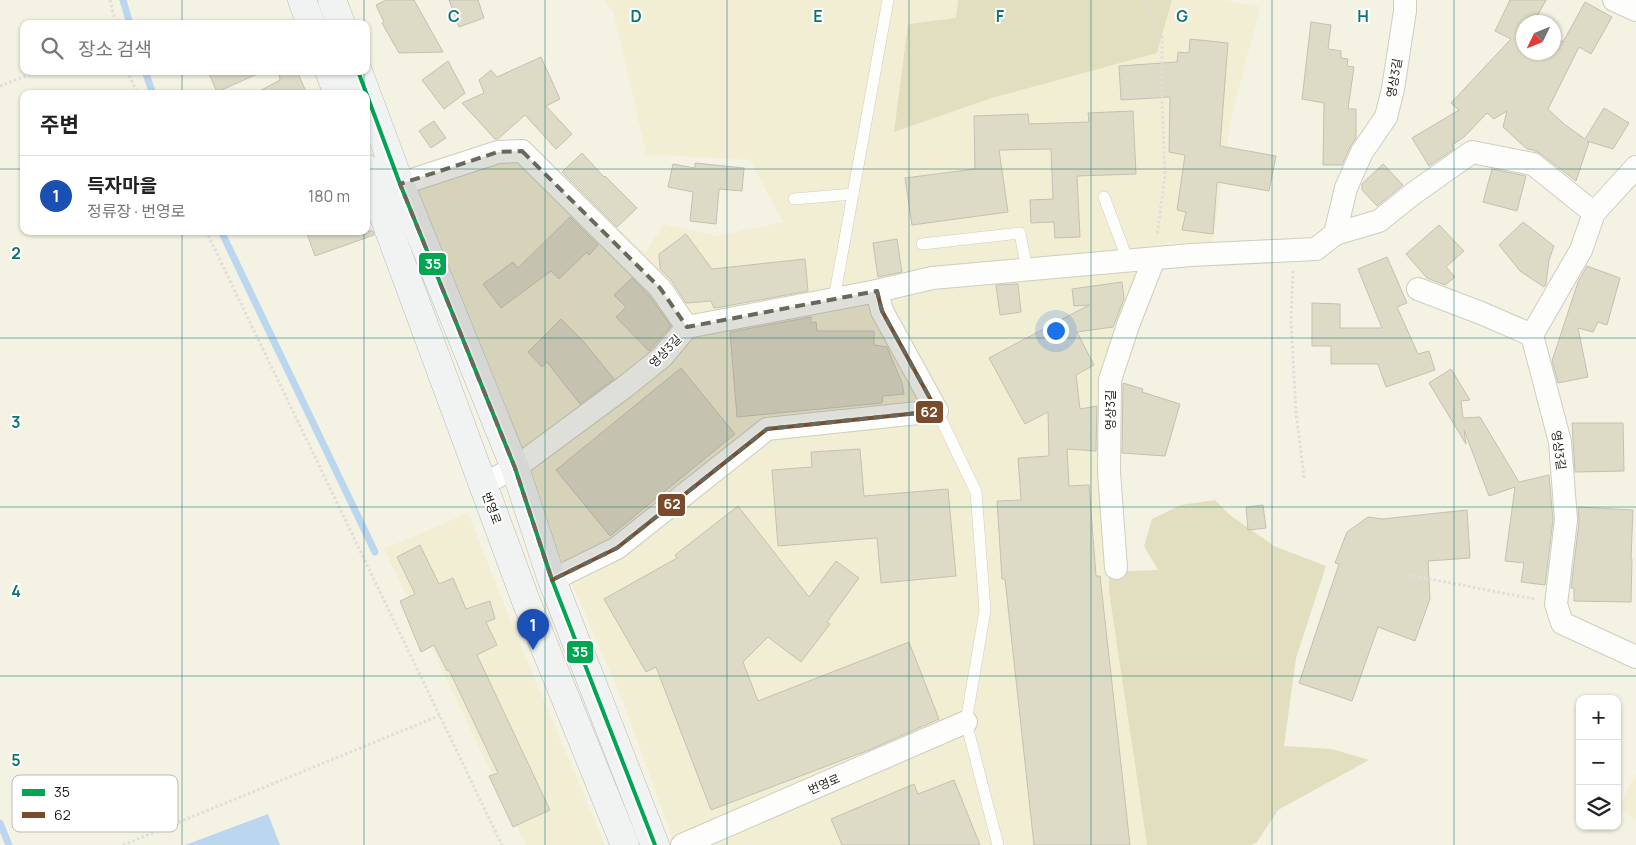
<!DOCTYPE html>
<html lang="ko">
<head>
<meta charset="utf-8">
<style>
	body { margin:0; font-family:Manrope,"Noto Sans KR",sans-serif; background:#f2f2f2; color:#222 }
	.controls { position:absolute; right:15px; bottom:15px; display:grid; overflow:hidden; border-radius:10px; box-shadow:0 1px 4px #0004 }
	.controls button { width:45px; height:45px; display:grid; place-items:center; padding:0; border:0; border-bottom:1px solid #e0e0e0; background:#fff; color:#222; font:25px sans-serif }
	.compass { position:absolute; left:1516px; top:15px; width:45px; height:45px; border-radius:50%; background:#fff; box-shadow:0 1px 4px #0004; rotate:227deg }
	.you { position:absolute; left:1055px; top:330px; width:18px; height:18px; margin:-12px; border:4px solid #fff; border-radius:50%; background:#1a73e8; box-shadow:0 0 0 8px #1a73e833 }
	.badge { display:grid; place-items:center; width:32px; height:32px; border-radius:50%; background:#6a685b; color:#fff; font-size:16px; font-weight:700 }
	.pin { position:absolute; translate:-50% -41px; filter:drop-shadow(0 1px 2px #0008) }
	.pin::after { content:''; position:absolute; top:26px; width:18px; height:15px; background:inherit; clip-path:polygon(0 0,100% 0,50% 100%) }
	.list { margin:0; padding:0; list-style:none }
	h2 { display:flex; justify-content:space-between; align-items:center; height:65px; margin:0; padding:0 20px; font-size:21px }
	h2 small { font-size:16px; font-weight:400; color:#767676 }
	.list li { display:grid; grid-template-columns:32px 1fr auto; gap:15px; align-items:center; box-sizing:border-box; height:80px; padding:0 20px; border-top:1px solid #e0e0e0 }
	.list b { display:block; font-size:19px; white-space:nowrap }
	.list p { margin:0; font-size:16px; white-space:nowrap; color:#767676 }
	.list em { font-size:16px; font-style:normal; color:#767676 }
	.icon { flex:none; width:28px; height:28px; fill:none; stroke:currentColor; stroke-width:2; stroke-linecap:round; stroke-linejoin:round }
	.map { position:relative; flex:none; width:1636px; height:845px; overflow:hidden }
	.search { position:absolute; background:#fff; box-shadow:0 1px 4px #0004; left:20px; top:20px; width:350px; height:55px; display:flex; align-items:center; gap:12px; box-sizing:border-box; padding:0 18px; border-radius:10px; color:#767676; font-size:19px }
	.panel { position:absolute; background:#fff; box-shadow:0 1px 4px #0004; left:20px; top:90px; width:350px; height:145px; border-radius:10px }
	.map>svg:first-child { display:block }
	.built { fill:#f2eed3 }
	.green { fill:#e2dec0 }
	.water { fill:#bbd6ef }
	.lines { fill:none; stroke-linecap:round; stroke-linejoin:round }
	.stream { stroke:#bbd6ef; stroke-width:7 }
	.building { fill:#dddac5; stroke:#c3c1b4 }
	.service-casing { stroke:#cecdbf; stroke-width:12 }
	.minor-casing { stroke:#cecdbf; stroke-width:24 }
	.primary-casing { stroke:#b8bcb8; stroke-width:29 }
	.path { stroke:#dfdeda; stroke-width:3; stroke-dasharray:2.5 2.5; stroke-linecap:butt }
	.service { stroke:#fdfdfb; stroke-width:11 }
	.minor { stroke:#fdfdfb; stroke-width:22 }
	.primary { stroke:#f1f3f3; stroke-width:28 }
	.bus-1-casing { stroke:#fff; stroke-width:8 }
	.bus-2-casing { stroke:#fff; stroke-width:8 }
	.bus-1 { stroke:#00a651; stroke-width:4 }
	.bus-2 { stroke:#7a4b2a; stroke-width:4 }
	.marked { fill:#6a685b; fill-opacity:0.2; stroke:#6a685b; stroke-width:4; stroke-dasharray:10 6; stroke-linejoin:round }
	.grid { fill:none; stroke:#0f766e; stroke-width:1; stroke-opacity:0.55 }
	.labels { text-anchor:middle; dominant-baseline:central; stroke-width:4; stroke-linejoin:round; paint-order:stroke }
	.street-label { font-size:12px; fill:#1f1d13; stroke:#fff }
	.key { fill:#fff; stroke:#bcbbb8; stroke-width:1 }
	.key-label { font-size:14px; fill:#1f1d13 }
	.grid-label { font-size:16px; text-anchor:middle; font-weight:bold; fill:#0f766e; stroke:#fff; stroke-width:4; stroke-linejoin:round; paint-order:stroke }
	.line-badge { stroke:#fff; stroke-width:2 }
	.badge-label { font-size:14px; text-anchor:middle; font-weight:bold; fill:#fff }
</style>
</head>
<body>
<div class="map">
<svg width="1636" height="845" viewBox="0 0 1636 845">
	<rect width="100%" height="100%" fill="#f4f2e2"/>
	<g class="built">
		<polygon points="604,0 958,0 957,18 895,132 992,98 1157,53 1172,0 1224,0 1260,7 1231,119 1213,242 1166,243 1111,345 1109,592 1147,845 675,845 623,702 526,476 409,171 531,145 645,253 664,224 718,236 783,222 750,160 646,154 614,13"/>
		<polygon points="468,513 511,622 605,845 526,845 384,549"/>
		<polygon points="1636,773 1636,820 1619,807"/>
	</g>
	<g class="green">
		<polygon points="958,0 1172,0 1157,53 992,98 894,132 908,24 956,18"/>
		<polygon points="1215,500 1230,515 1274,546 1326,566 1296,658 1284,746 1332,749 1369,760 1278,810 1257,842 1251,845 1147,845 1109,592 1109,572 1158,570 1144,546 1152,519 1181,505"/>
	</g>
	<polygon class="water" points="268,814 280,845 185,845"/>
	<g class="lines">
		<g class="stream">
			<polyline points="123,0 130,24"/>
			<polyline points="145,71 153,94"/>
			<polyline points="221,231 375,552"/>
			<polyline points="0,823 9,845"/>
		</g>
	</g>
	<g class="building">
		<polygon points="386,0 414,0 443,52 399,53 382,23 384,22 376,5"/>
		<polygon points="449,0 478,0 484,18 459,27"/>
		<polygon points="1510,0 1546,0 1534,22 1524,22 1524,52 1554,52 1554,37 1563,42 1585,2 1612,17 1591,54 1579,47 1548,109 1564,124 1585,139 1604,108 1629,123 1613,149 1587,141 1589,142 1576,181 1541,154 1533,150 1527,149 1503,127 1507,111 1494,119 1487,113 1464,137 1452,145 1454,149 1429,166 1412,138 1459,110 1451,103 1511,39 1495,31"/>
		<polygon points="1311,22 1331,25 1328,49 1341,51 1341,58 1348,59 1347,66 1354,67 1348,109 1356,109 1356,138 1350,147 1342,165 1323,165 1324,103 1302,99"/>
		<polygon points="1190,39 1228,43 1220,146 1276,156 1269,191 1217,182 1213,234 1182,230 1186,212 1177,210 1185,155 1169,152 1170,97 1121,100 1119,66 1177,62 1178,52 1189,53"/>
		<polygon points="541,57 560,99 546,106 572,134 556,149 525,115 498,139 495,139 462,103 484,93 479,80 491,70 497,77"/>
		<polygon points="448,61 465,93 444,109 422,80"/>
		<polygon points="208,71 264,71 217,92"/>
		<polygon points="279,71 297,71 307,94 254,94 280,80"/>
		<polygon points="1133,111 1136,174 1077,176 1080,237 1055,238 1054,222 1031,223 1030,200 1053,199 1051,149 999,150 1008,212 912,225 905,178 975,169 974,116 1028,114 1029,124 1089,122 1088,113"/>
		<polygon points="434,121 446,138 431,148 419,131"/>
		<polygon points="582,153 604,177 605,176 637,208 617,227 562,172"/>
		<polygon points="695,163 744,168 742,191 719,189 716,224 690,221 693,192 668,187 673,164 695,168"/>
		<polygon points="1383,164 1403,185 1377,206 1362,190 1362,184"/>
		<polygon points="1492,169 1526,176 1517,211 1483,202"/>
		<polygon points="570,217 598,245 589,255 587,252 559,279 551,271 501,308 483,284 513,262 518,268"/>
		<polygon points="1523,222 1554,246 1549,260 1546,284 1544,287 1520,271 1499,245"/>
		<polygon points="1439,225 1464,251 1446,267 1455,277 1445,285 1427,278 1406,254"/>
		<polygon points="306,231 373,231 374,235 315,256"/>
		<polygon points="686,234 712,269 805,259 808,291 721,307 714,308 711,301 686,303 671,280 660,269 659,254"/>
		<polygon points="897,239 902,272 878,277 873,243"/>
		<polygon points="1387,257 1407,303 1397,307 1418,354 1429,351 1435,370 1386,387 1378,364 1331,364 1331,346 1312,346 1312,303 1340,304 1340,328 1382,328 1358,269"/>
		<polygon points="1587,266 1620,278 1607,325 1598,322 1593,332 1578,328 1588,377 1558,383 1552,361 1578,282"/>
		<polygon points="632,278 651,298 671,326 649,351 616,317 626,307 614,295"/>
		<polygon points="1122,282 1124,299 1113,327 1077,332 1094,365 1076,375 1080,409 1097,406 1096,451 1067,449 1069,486 1089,485 1096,576 1100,576 1130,845 1034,845 1005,579 1002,579 997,501 1021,500 1018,458 1049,456 1048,412 1025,424 989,358 1089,305 1074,306 1072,289"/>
		<polygon points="1018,284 1021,312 1000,315 996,285"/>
		<polygon points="811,317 811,323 816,322 817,331 874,331 874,345 887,347 902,383 904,394 883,396 882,403 737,417 730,332"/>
		<polygon points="561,319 583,341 614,379 580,404 547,362 542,367 528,352"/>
		<polygon points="681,368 735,434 610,536 556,470"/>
		<polygon points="1451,369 1470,400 1461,401 1463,418 1480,417 1519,482 1549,475 1553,520 1545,585 1521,582 1524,563 1505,561 1515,487 1489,496 1464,430 1466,444 1429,383"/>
		<polygon points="1123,383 1143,389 1142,392 1180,404 1165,456 1122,453"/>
		<polygon points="1572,423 1623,423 1624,471 1575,472"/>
		<polygon points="860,449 864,496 948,489 956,576 881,583 877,538 778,546 772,470 812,467 811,452"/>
		<polygon points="1263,505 1266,528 1248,530 1246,507"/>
		<polygon points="738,506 809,597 836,561 859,578 827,622 830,624 801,662 768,637 743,662 758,701 909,642 939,719 869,750 711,810 656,667 646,672 604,599 677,558 675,555"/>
		<polygon points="1578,507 1633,510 1631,559 1632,559 1631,602 1574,601 1574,588 1571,588 1579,522"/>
		<polygon points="1467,510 1470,558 1428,561 1430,599 1415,641 1378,627 1352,701 1299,683 1339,564 1335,563 1347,532 1368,517 1382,519"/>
		<polygon points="420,545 439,584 453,578 466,609 490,601 495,619 486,622 497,645 477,655 550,810 513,827 489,776 498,773 449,670 447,671 434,645 421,652 400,601 415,594 397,557"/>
		<polygon points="954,780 980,845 842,845 831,819 914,784 918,794"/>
	</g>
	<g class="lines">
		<g class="service-casing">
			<g id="service">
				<polyline points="1104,197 1128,261"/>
				<polyline points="794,199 853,194"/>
				<polyline points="922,244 1020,233 1027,270"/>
				<polyline points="834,299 888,0"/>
				<polyline points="937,411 976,492 985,610 966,722 998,845"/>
			</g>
		</g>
		<g class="minor-casing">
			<g id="minor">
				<polyline points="1614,0 1636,10"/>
				<polyline points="1636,167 1594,213 1581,250 1532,335 1560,442 1566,520 1556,604 1562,623 1636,657"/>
				<polyline points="400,184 498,152 522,151 660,288 687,327"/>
				<polyline points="1335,234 1379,221 1414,193 1472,152 1533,164 1594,213"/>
				<polyline points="1418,289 1481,313 1532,335"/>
				<polyline points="483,484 515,468 626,386 662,357 687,327 877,291 932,278 1191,255 1316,249 1335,234 1346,188 1362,152 1386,117 1393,89 1405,11 1405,0"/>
				<polyline points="1116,568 1109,472 1110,380 1128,325 1154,259"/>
				<polyline points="552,580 617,548 767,429 937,411 882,311 877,291"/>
				<polyline points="682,845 966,722"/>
			</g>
		</g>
		<g class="primary-casing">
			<g id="primary">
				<polyline points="302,0 311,24"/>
				<polyline points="332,0 341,24"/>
				<polyline points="329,71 338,94"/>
				<polyline points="358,71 400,184 515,468 552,580 655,845"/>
				<polyline points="366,168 526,601 625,845"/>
			</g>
		</g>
		<g class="path">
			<polyline points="110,0 116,24"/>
			<polyline points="1145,0 1162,37 1162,98 1165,175 1157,236"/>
			<polyline points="127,71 138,94"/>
			<polyline points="0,86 39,71"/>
			<polyline points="206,231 502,845"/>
			<polyline points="1293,271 1291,320 1296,412 1304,478"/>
			<polyline points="1409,575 1534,599"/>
			<polyline points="123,845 441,715"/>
		</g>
		<use href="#service" class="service"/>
		<use href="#minor" class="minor"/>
		<use href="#primary" class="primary"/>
		<g class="bus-1-casing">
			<polyline id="bus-1" points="358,71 400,184 515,468 552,580 655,845"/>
		</g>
		<g class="bus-2-casing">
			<polyline id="bus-2" points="552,580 617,548 767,429 937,411 882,311 877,291"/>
		</g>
		<use href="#bus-1" class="bus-1"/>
		<use href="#bus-2" class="bus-2"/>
	</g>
	<path class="marked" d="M522,151L660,288L687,327L877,291L882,311L937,411L767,429L617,548L552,580L515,468L400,184L498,152Z"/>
	<path class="grid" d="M182,0V24M364,0V24M545,0V845M727,0V845M909,0V845M1091,0V845M1272,0V845M1454,0V845M182,71V94M364,71V94M0,169H24M366,169H1636M182,231V845M364,231V845M0,338H1636M0,507H1636M0,676H1636"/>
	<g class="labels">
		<g class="street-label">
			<text transform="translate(1394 78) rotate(-80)">영상3길</text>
			<text transform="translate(665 351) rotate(-46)">영상3길</text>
			<text transform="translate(1110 410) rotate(-90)">영상3길</text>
			<text transform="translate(1559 450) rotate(82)">영상3길</text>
			<text transform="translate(492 508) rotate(70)">번영로</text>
			<text transform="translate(824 784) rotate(-23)">번영로</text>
		</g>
	</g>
	<rect x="12" y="775" width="166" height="57" rx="8" class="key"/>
	<rect x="22" y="789" width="23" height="7" fill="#00a651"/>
	<rect x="22" y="812" width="23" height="6" fill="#7a4b2a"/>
	<g class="key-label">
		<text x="54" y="797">35</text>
		<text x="54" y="820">62</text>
	</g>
	<g class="grid-label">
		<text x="454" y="22">C</text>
		<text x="636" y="22">D</text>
		<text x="818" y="22">E</text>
		<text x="1000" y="22">F</text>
		<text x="1182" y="22">G</text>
		<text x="1363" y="22">H</text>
		<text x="16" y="259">2</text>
		<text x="16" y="428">3</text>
		<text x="16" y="597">4</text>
		<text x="16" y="766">5</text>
	</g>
	<g class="line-badge">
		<rect x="418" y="252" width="29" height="24" rx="5" fill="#00a651"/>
		<rect x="915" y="400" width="29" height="24" rx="5" fill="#7a4b2a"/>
		<rect x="657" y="493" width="29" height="24" rx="5" fill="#7a4b2a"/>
		<rect x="566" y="640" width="28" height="24" rx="5" fill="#00a651"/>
	</g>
	<g class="badge-label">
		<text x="433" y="269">35</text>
		<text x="929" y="417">62</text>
		<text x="672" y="509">62</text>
		<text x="580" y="657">35</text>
	</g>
</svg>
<div class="controls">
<button>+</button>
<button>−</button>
<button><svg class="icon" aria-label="layers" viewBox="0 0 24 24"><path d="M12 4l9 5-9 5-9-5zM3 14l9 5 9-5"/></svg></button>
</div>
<svg class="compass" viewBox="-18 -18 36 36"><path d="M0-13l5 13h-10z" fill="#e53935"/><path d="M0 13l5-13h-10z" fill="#767676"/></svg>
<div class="you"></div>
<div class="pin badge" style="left:533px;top:650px;background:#1a4fb4">1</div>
<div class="search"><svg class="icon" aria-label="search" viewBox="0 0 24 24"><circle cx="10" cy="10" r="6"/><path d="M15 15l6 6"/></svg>장소 검색</div>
<section class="panel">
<h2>주변<small></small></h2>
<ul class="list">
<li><span class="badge" style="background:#1a4fb4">1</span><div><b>득자마을</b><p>정류장 · 번영로</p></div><em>180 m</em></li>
</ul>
</section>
</div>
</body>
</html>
